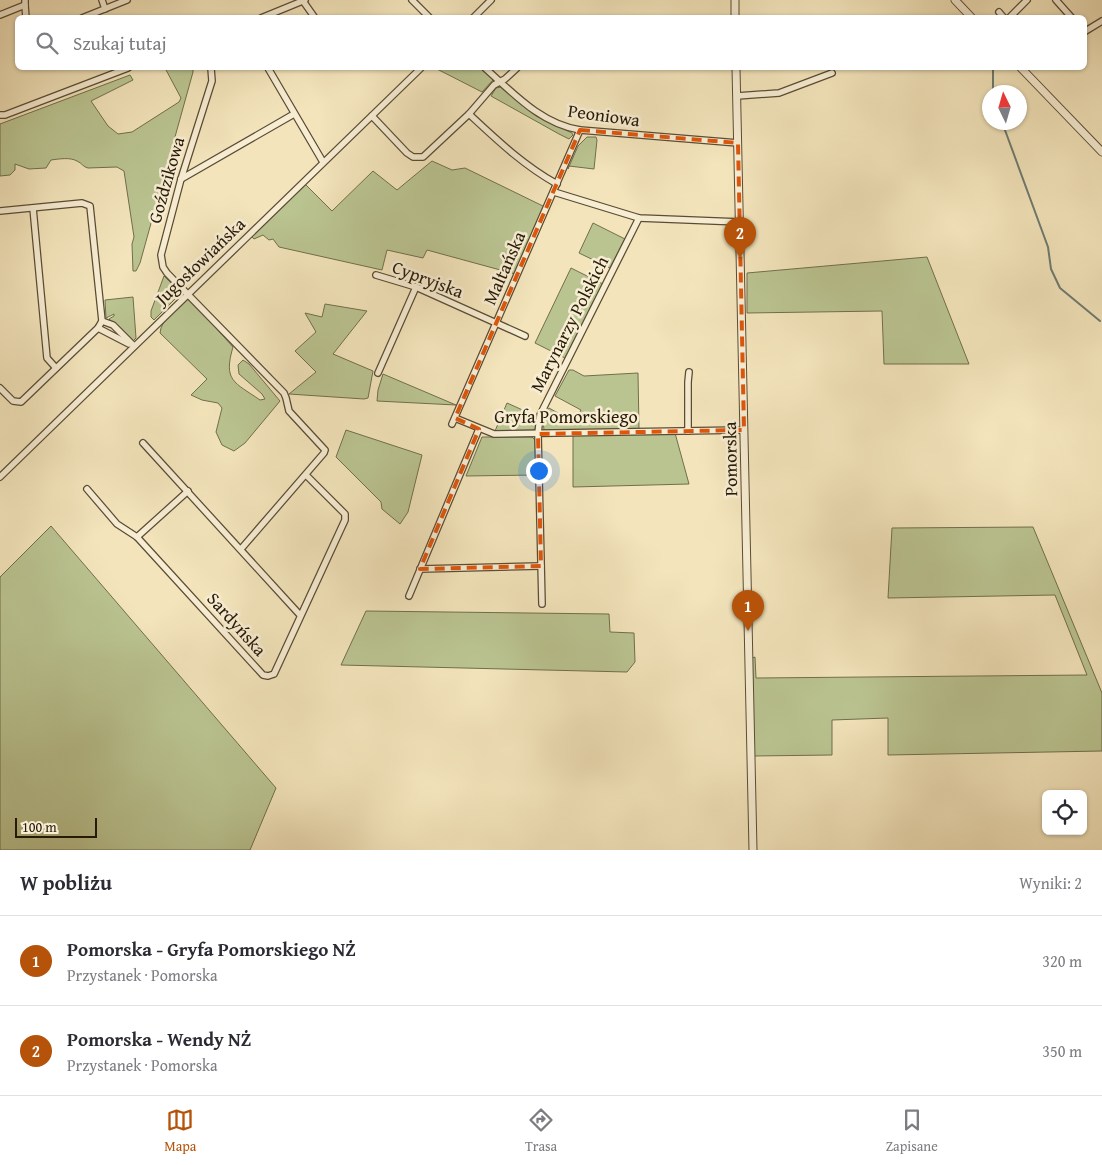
<!DOCTYPE html>
<html lang="pl">
<head>
<meta charset="utf-8">
<style>
	body { margin:0; font-family:"Gentium Book Plus",serif; background:#f2f2f3; color:#2b2b33 }
	.controls { position:absolute; right:15px; bottom:15px; display:grid; overflow:hidden; border-radius:8px; box-shadow:0 1px 4px #0004 }
	.controls button { width:45px; height:45px; display:grid; place-items:center; padding:0; border:0; border-bottom:1px solid #e1e1e2; background:#fff; color:#2b2b33; font:25px sans-serif }
	.compass { position:absolute; left:982px; top:85px; width:45px; height:45px; border-radius:50%; background:#fff; box-shadow:0 1px 4px #0004; rotate:355deg }
	.scale { position:absolute; left:15px; bottom:12px; width:82px; box-sizing:border-box; padding-left:5px; border:2px solid #271a07; border-top:0; font-size:14px; line-height:18px; white-space:nowrap; color:#271a07; -webkit-text-stroke:4px #f7edd3; paint-order:stroke }
	.you { position:absolute; left:538px; top:470px; width:18px; height:18px; margin:-12px; border:4px solid #fff; border-radius:50%; background:#1a73e8; box-shadow:0 0 0 8px #1a73e833 }
	.badge { display:grid; place-items:center; width:32px; height:32px; border-radius:50%; background:#b45309; color:#fff; font-size:16px; font-weight:700 }
	.pin { position:absolute; translate:-50% -41px; filter:drop-shadow(0 1px 2px #0008) }
	.pin::after { content:''; position:absolute; top:26px; width:18px; height:15px; background:inherit; clip-path:polygon(0 0,100% 0,50% 100%) }
	.list { margin:0; padding:0; list-style:none }
	h2 { display:flex; justify-content:space-between; align-items:center; height:65px; margin:0; padding:0 20px; font-size:21px }
	h2 small { font-size:16px; font-weight:400; color:#7c7c81 }
	.list li { display:grid; grid-template-columns:32px 1fr auto; gap:15px; align-items:center; box-sizing:border-box; height:90px; padding:0 20px; border-top:1px solid #e1e1e2 }
	.list b { display:block; font-size:19px; white-space:nowrap }
	.list p { margin:0; font-size:16px; white-space:nowrap; color:#7c7c81 }
	.list em { font-size:16px; font-style:normal; color:#7c7c81 }
	.icon { flex:none; width:28px; height:28px; fill:none; stroke:currentColor; stroke-width:2; stroke-linecap:round; stroke-linejoin:round }
	.map { position:relative; flex:none; width:1102px; height:850px; overflow:hidden }
	.search { position:absolute; background:#fff; box-shadow:0 1px 4px #0004; left:15px; right:15px; top:15px; height:55px; display:flex; align-items:center; gap:12px; box-sizing:border-box; padding:0 18px; border-radius:8px; color:#7c7c81; font-size:19px }
	.sheet { height:245px; background:#fff }
	nav { display:flex; justify-content:space-around; align-items:center; box-sizing:border-box; height:70px; border-top:1px solid #e1e1e2; background:#fff; font-size:14px; color:#7c7c81 }
	nav a { display:grid; justify-items:center; gap:2px }
	nav .on { color:#b45309 }
	.map>svg:first-child { display:block }
	.green { fill:#bac491; stroke:#706f4c }
	.lines { fill:none; stroke-linecap:round; stroke-linejoin:round }
	.stream { stroke:#6e7c71; stroke-width:2 }
	.minor-casing { stroke:#5a4c34; stroke-width:8 }
	.tertiary-casing { stroke:#5a4c34; stroke-width:9 }
	.minor { stroke:#f7edd3; stroke-width:5.5 }
	.tertiary { stroke:#f7edd3; stroke-width:7 }
	.marked { fill:none; stroke:#de560c; stroke-width:4; stroke-dasharray:10 6; stroke-linejoin:round }
	.labels { text-anchor:middle; dominant-baseline:central; stroke-width:5; stroke-linejoin:round; paint-order:stroke }
	.street-label { font-size:18px; fill:#271a07; stroke:#f7edd3 }
</style>
</head>
<body>
<div class="map">
<svg width="1102" height="850" viewBox="0 0 1102 850">
	<rect width="100%" height="100%" fill="#f3e4bb"/>
	<filter id="stains"><feTurbulence type="fractalNoise" baseFrequency=".004" numOctaves="4"/><feColorMatrix values="0 0 0 0 .2 0 0 0 0 .09 0 0 0 0 .02 0 0 0 .5 -.17"/></filter>
	<radialGradient id="worn" r=".72"><stop offset=".6" stop-color="#630" stop-opacity="0"/><stop offset="1" stop-color="#630" stop-opacity=".3"/></radialGradient>
	<g class="green">
		<path d="M165,68H193V72L140,263L136,271H133L132,244L134,237L124,171L117,167L88,168C83,167 82,163 77,161C70,157 59,159 51,160L46,168L29,169L15,164V170L10,175L0,176V124L130,75L133,80L91,101L108,126L118,134L132,132L179,102L181,98Z"/>
		<polygon points="435,68 482,68 493,78 493,80 482,92"/>
		<polygon points="501,87 536,116 572,133 573,135 569,139 559,134 491,96 496,88"/>
		<polygon points="587,137 596,137 597,140 594,169 569,166 568,169 578,146"/>
		<polygon points="432,161 452,170 465,168 545,207 515,274 427,250 423,258 387,250 382,270 279,247 273,239 269,240 263,235 254,239 252,237 252,234 304,183 332,211 373,171 397,190"/>
		<polygon points="593,223 625,239 610,268 579,253"/>
		<polygon points="927,257 969,364 884,364 882,311 747,313 747,273"/>
		<polygon points="571,268 603,284 565,358 535,343"/>
		<polygon points="164,276 181,293 154,320 151,317 151,311"/>
		<polygon points="133,297 136,338 133,341 109,319 114,316 114,314 106,318 105,300"/>
		<path d="M190,299L233,347C223,381 234,382 260,400L265,399L262,394L239,374L238,365L243,360L249,364L280,401L245,443L234,451L222,445L216,432L222,408L218,403L202,400L191,395L207,379L160,333C161,319 177,309 186,300Z"/>
		<polygon points="325,304 367,311 333,354 373,371 368,398 364,399 289,394 316,372 295,351 316,332 305,313 322,317"/>
		<polygon points="569,370 573,370 584,376 638,373 639,429 544,430 543,421 549,408 574,422 581,410 555,396"/>
		<polygon points="383,374 456,405 377,401 378,390"/>
		<polygon points="507,403 536,416 536,428 533,430 495,431"/>
		<polygon points="346,430 422,455 408,512 400,524 382,509 381,502 336,457"/>
		<polygon points="675,433 689,484 573,487 573,435"/>
		<polygon points="482,437 532,437 535,440 536,475 466,476"/>
		<polygon points="51,526 276,788 250,850 0,850 0,577"/>
		<polygon points="1033,527 1102,693 1102,751 888,755 888,718 832,720 832,755 754,756 752,658 755,657 756,678 1087,675 1055,595 888,598 892,528"/>
		<polygon points="366,611 609,614 610,632 634,633 635,662 627,672 341,665"/>
	</g>
	<g class="lines">
		<g class="stream">
			<polyline points="993,92 993,68"/>
			<polyline points="1002,122 1048,247 1051,269 1060,288 1100,321"/>
		</g>
		<g class="minor-casing">
			<g id="minor">
				<polyline points="102,0 105,9"/>
				<polyline points="412,0 430,18"/>
				<polyline points="1056,0 1072,18"/>
				<polyline points="303,1 315,18"/>
				<polyline points="25,5 26,18"/>
				<polyline points="999,12 1004,18"/>
				<polyline points="0,15 25,5 25,0"/>
				<polyline points="82,18 127,0"/>
				<polyline points="261,18 305,0"/>
				<polyline points="473,18 491,0"/>
				<polyline points="1009,18 1027,0"/>
				<polyline points="1084,32 1102,21"/>
				<polyline points="211,68 212,81 181,179 161,255 163,267 167,273 284,393 286,398 289,411 325,450 324,453 241,549"/>
				<polyline points="268,68 323,162"/>
				<path d="M485,68C513,93 541,124 580,130L738,143"/>
				<polyline points="737,96 779,93 832,73"/>
				<path d="M469,114C497,140 523,165 557,184"/>
				<polyline points="0,115 5,115 128,68"/>
				<polyline points="372,116 407,153 413,157 423,157 469,114 494,85 505,79 517,68"/>
				<polyline points="181,179 294,114"/>
				<polyline points="554,192 639,218 740,222"/>
				<polyline points="33,208 47,358 56,368"/>
				<polyline points="0,211 82,203 90,206 102,321 98,328 21,402 13,401 0,388"/>
				<polyline points="376,275 416,287 525,336"/>
				<polyline points="102,321 113,325 134,346"/>
				<polyline points="98,328 129,344"/>
				<polyline points="378,373 416,287"/>
				<polyline points="455,418 494,434 744,430"/>
				<polyline points="452,424 580,130"/>
				<polyline points="688,431 688,382 689,372"/>
				<polyline points="143,443 300,615"/>
				<polyline points="0,477 421,68"/>
				<polyline points="87,489 117,524 137,537 263,675 268,676 274,674 345,520 345,514 306,475"/>
				<polyline points="137,537 188,491"/>
				<polyline points="420,569 541,566"/>
				<polyline points="409,596 479,429"/>
				<polyline points="542,604 538,434 540,415 639,218"/>
			</g>
		</g>
		<g class="tertiary-casing">
			<g id="tertiary">
				<polyline points="735,0 735,18"/>
				<polyline points="955,0 972,18"/>
				<polyline points="736,68 753,850"/>
				<polyline points="1021,68 1102,152"/>
			</g>
		</g>
		<use href="#minor" class="minor"/>
		<use href="#tertiary" class="tertiary"/>
	</g>
	<path class="marked" d="M580,130L738,143L744,430L538,434L541,566L420,569L479,429L455,418Z"/>
	<g class="labels">
		<g class="street-label">
			<text transform="translate(604 115) rotate(8)">Peoniowa</text>
			<text transform="translate(166 180) rotate(-74)">Goździkowa</text>
			<text transform="translate(200 261) rotate(-44)">Jugosłowiańska</text>
			<text transform="translate(504 268) rotate(-66)">Maltańska</text>
			<text transform="translate(428 279) rotate(21)">Cypryjska</text>
			<text transform="translate(569 324) rotate(-63)">Marynarzy Polskich</text>
			<text x="566" y="416">Gryfa Pomorskiego</text>
			<text transform="translate(730 459) rotate(-91)">Pomorska</text>
			<text transform="translate(237 624) rotate(48)">Sardyńska</text>
		</g>
	</g>
	<rect width="100%" height="100%" filter="url(#stains)"/>
	<rect width="100%" height="100%" fill="url(#worn)"/>
</svg>
<div class="controls">
<button><svg class="icon" aria-label="locate" viewBox="0 0 24 24"><circle cx="12" cy="12" r="6"/><path d="M12 2v4M12 18v4M2 12h4M18 12h4"/></svg></button>
</div>
<svg class="compass" viewBox="-18 -18 36 36"><path d="M0-13l5 13h-10z" fill="#e53935"/><path d="M0 13l5-13h-10z" fill="#7c7c81"/></svg>
<div class="scale">100 m</div>
<div class="you"></div>
<div class="pin badge" style="left:748px;top:631px">1</div>
<div class="pin badge" style="left:740px;top:258px">2</div>
<div class="search"><svg class="icon" aria-label="search" viewBox="0 0 24 24"><circle cx="10" cy="10" r="6"/><path d="M15 15l6 6"/></svg>Szukaj tutaj</div>
</div>
<section class="sheet">
<h2>W pobliżu<small>Wyniki: 2</small></h2>
<ul class="list">
<li><span class="badge">1</span><div><b>Pomorska - Gryfa Pomorskiego NŻ</b><p>Przystanek · Pomorska</p></div><em>320 m</em></li>
<li><span class="badge">2</span><div><b>Pomorska - Wendy NŻ</b><p>Przystanek · Pomorska</p></div><em>350 m</em></li>
</ul>
</section>
<nav>
<a class="on"><svg class="icon" aria-label="map" viewBox="0 0 24 24"><path d="M3 6l6-2 6 2 6-2v14l-6 2-6-2-6 2zM9 4v14M15 6v14"/></svg>Mapa</a>
<a><svg class="icon" aria-label="directions" viewBox="0 0 24 24"><path d="M12 3l9 9-9 9-9-9zM9 14v-3h6M13 9l2 2-2 2"/></svg>Trasa</a>
<a><svg class="icon" aria-label="saved" viewBox="0 0 24 24"><path d="M7 4h10v16l-5-4-5 4z"/></svg>Zapisane</a>
</nav>
</body>
</html>
